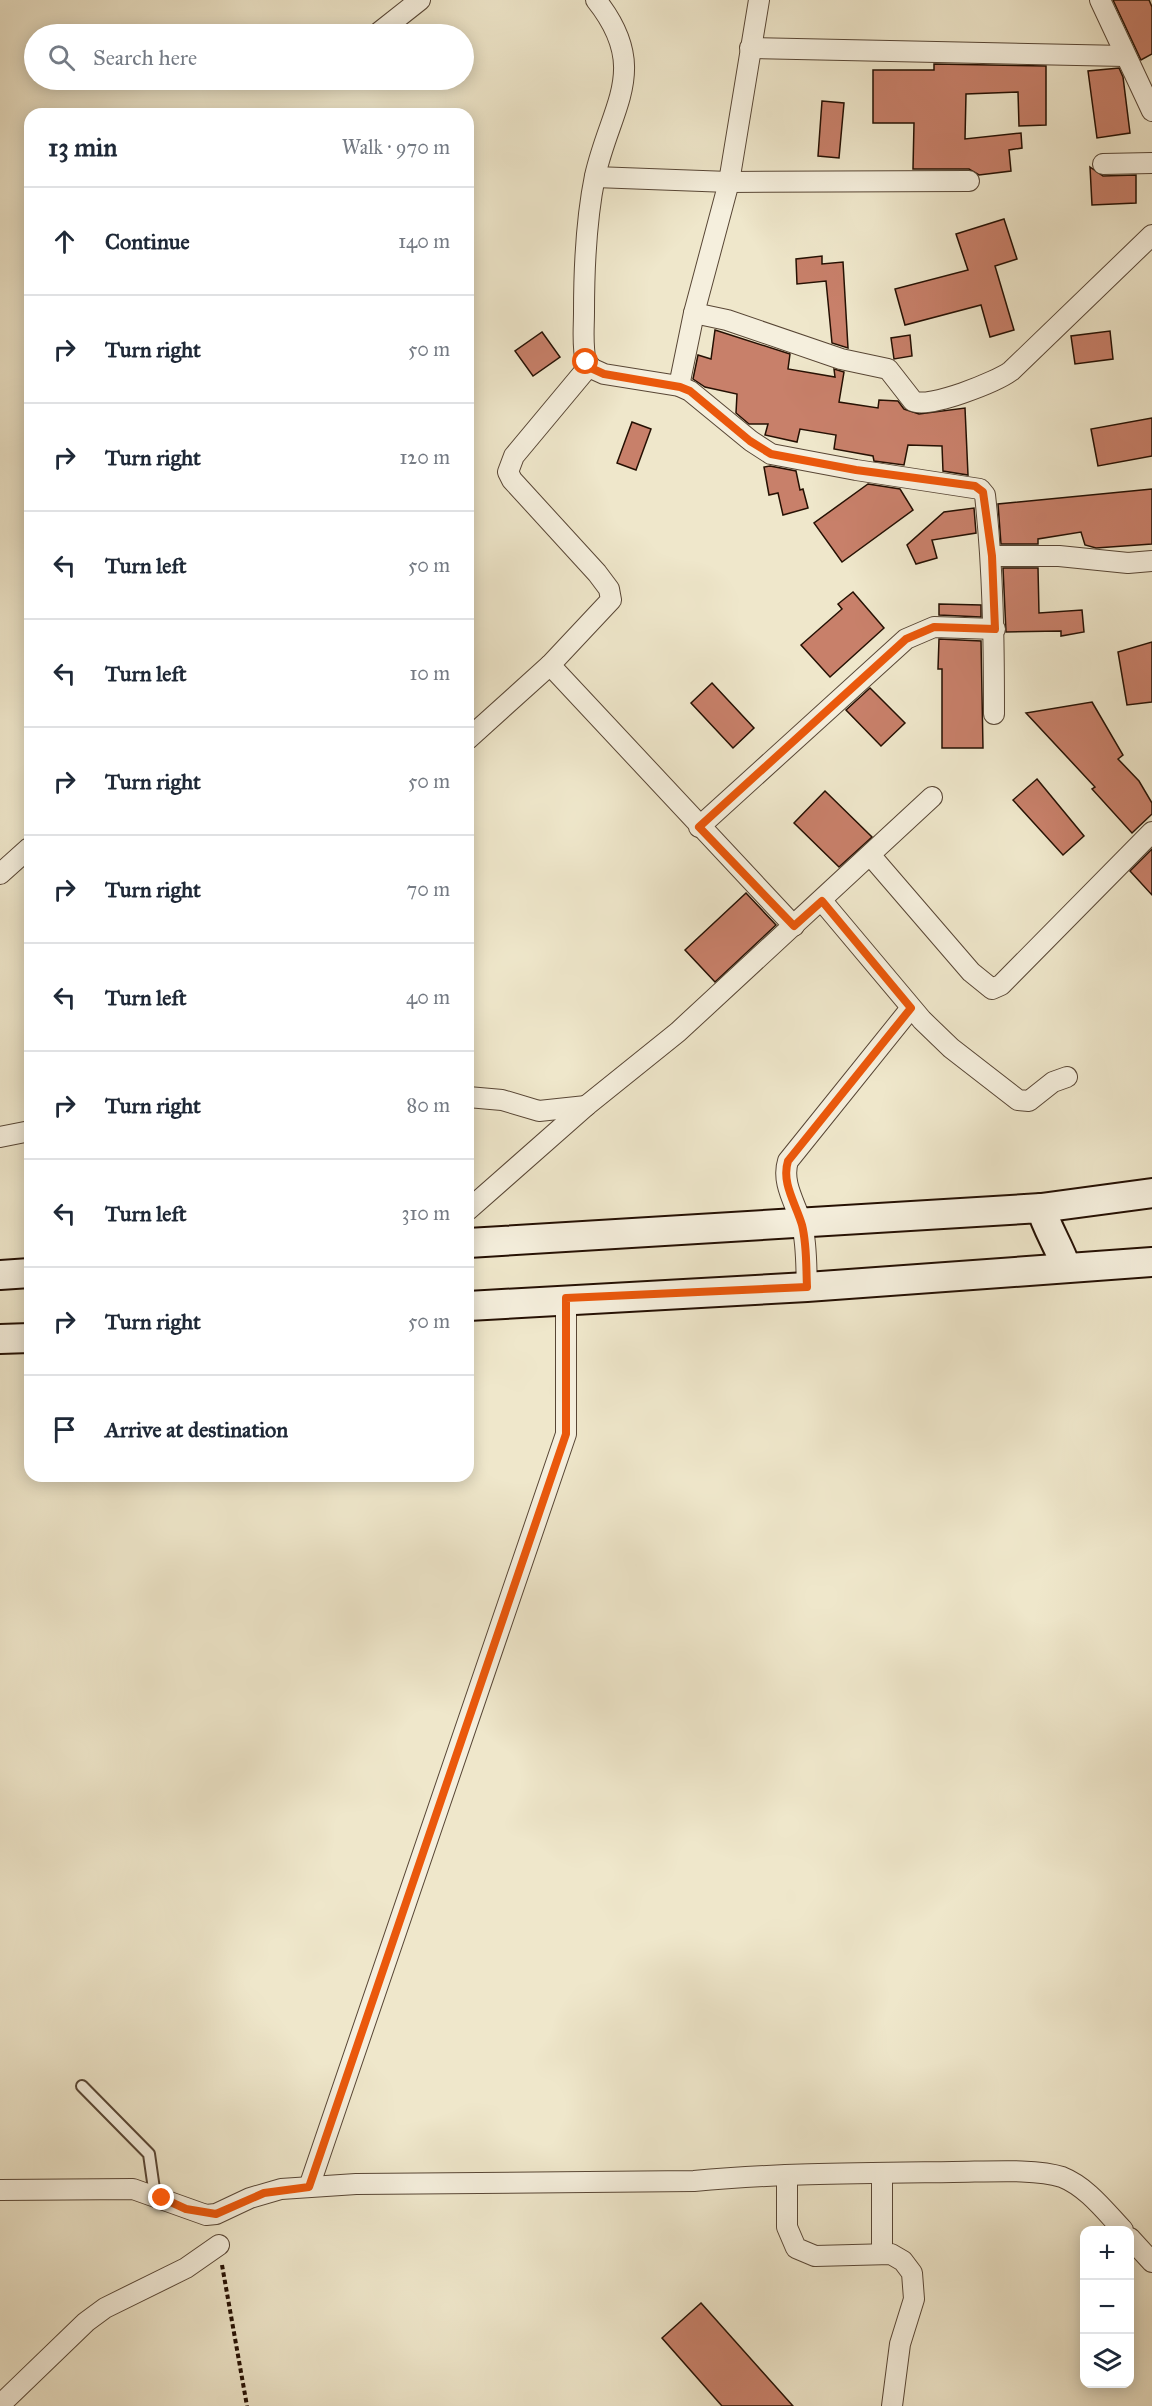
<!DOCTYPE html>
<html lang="en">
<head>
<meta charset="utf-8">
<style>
	body { margin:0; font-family:"IM FELL Great Primer",serif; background:#f2f2f3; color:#1f2937 }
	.controls { position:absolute; right:18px; bottom:18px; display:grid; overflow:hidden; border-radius:12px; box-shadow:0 3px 15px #0003 }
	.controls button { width:54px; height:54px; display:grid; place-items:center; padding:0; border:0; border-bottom:2px solid #e0e1e3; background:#fff; color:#1f2937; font:30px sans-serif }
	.stop { position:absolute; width:18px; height:18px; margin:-14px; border:4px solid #ea580c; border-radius:50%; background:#fff }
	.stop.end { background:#ea580c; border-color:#fff; box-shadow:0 2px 6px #0008 }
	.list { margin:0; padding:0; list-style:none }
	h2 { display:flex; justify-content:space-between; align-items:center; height:78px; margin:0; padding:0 24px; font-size:26px }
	h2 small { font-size:20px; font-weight:400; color:#747a83 }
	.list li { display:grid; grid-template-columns:39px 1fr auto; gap:18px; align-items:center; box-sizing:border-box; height:108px; padding:0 24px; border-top:2px solid #e0e1e3 }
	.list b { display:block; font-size:22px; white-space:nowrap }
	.list em { font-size:20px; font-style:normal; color:#747a83 }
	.icon { flex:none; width:33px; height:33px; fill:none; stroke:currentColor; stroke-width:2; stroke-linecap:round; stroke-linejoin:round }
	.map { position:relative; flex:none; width:1152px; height:2406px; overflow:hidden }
	.search { position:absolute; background:#fff; box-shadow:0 3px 15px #0003; left:24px; top:24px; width:450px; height:66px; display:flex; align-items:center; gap:15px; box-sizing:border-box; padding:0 21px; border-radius:33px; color:#747a83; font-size:22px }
	.panel { position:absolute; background:#fff; box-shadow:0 3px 15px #0003; left:24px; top:108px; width:450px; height:1374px; border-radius:18px }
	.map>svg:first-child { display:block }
	.building { fill:#c8806a; stroke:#251003; stroke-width:1.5 }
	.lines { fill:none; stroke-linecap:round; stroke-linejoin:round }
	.lane-casing { stroke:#584635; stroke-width:14 }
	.street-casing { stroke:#584635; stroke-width:22 }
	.secondary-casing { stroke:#251003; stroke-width:32 }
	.path { stroke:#251003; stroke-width:4; stroke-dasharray:4.5 3; stroke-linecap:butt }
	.lane { stroke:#f5efdd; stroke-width:10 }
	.street { stroke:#f5efdd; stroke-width:20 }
	.secondary { stroke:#f5efdd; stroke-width:28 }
	.route { stroke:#ea580c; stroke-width:8 }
</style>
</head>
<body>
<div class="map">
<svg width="1152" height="2406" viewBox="0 0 1152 2406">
	<rect width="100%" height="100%" fill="#efe7cb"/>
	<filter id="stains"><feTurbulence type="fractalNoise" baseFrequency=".00333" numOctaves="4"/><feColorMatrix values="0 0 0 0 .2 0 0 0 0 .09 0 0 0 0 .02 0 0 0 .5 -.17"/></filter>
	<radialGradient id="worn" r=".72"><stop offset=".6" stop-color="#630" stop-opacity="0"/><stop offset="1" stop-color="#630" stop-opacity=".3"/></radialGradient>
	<g class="building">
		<polygon points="1113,0 1149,0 1152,7 1152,54 1141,60"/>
		<polygon points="934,64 1046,66 1046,125 1019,126 1018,92 966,94 965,139 1021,133 1022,148 1009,150 1011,171 979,175 969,169 913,169 914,123 873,123 873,70 934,70"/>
		<polygon points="1119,68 1123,77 1130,133 1097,138 1088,71"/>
		<polygon points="822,101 844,103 839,158 818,156"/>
		<polygon points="1090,167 1103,176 1136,175 1136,203 1092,205"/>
		<polygon points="1004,219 1017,259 995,266 1014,330 990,337 981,305 905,325 895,289 968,270 956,234"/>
		<polygon points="822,256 822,264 843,262 848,348 832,343 826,281 797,284 796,259"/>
		<polygon points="715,330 790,354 788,369 835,377 834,369 844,372 839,402 878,408 879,400 898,401 904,409 919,414 965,408 968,475 943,471 942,446 908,445 904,465 874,461 873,456 834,449 836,435 800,429 797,442 765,435 768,424 749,424 736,413 737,394 705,387 693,379 698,355 711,359"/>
		<polygon points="1110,331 1113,359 1075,364 1071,336"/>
		<polygon points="542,332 560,357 533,376 515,351"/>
		<polygon points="910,335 912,356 894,359 891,338"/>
		<polygon points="1152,418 1152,456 1098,466 1091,429"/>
		<polygon points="632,422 651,429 636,470 617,463"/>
		<polygon points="770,466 796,471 800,490 803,489 808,508 783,515 778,493 769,495 764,467"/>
		<polygon points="868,484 900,489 913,510 842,562 814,523"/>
		<polygon points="1152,489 1152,544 1096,548 1085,545 1081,532 1038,539 1038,544 1001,544 998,504"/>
		<polygon points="974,508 976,533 932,540 937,558 916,564 907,545 944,512"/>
		<polygon points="1003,568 1038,568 1039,613 1082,610 1084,632 1061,636 1061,631 1006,632"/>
		<polygon points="853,592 884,628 830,677 801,645 842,609 838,604"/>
		<polygon points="939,604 981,605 981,617 939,615"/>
		<polygon points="939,639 981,641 983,748 942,748 942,669 938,669"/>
		<polygon points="1152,642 1152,702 1127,705 1118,652"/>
		<polygon points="712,683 754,728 733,748 691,703"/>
		<polygon points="870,688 905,723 881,746 846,710"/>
		<polygon points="1092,702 1123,755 1118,759 1139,781 1152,803 1152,814 1132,833 1092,789 1095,787 1026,713"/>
		<polygon points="1037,779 1084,836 1063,855 1013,800"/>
		<polygon points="825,791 872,837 839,867 794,823"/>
		<polygon points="1152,849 1152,895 1130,871"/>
		<polygon points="746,893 776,925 715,982 685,950"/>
		<polygon points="701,2303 793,2406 722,2406 662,2338"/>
	</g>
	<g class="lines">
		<g class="lane-casing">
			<polyline id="lane" points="82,2086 149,2154 155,2196"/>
		</g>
		<g class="street-casing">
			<g id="street">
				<path d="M596,0C651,69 611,105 595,176C586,220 584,267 584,312C584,329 582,346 586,362L593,369L604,374L679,386L690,391L751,441L771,454L856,470L980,489L985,495C993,568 994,640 994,714"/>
				<polyline points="1100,0 1152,111"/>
				<polyline points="377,34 420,0"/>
				<polyline points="750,48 1125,56"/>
				<polyline points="1103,164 1152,163"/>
				<polyline points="595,177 729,182 969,181"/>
				<path d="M694,313L727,320L841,359L888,369L913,401C929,409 996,382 1011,371L1152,235"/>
				<polyline points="679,386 694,313 729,182 759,0"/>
				<polyline points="992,556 1059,556 1128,563 1152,561"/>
				<polyline points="550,665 794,926"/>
				<polyline points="468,739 550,665 611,600 609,589 597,573 512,480 508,472 514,456 589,366"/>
				<polyline points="699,827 906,639 934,627 995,629"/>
				<polyline points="871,856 971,972 992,989 1001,985 1152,832"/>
				<polyline points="0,874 29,848"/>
				<polyline points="822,901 922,1020 951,1048 1018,1100 1029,1101 1053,1082 1067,1077"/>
				<polyline points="468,1097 502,1100 539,1111 586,1106"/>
				<polyline points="0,1137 30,1131"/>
				<polyline points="468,1210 586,1106 678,1032 932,797"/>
				<path d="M807,1287C806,1266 807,1245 802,1225C796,1204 781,1183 788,1161L911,1008"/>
				<polyline points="882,2173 882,2253"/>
				<polyline points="787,2175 787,2227 796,2248 815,2256 891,2254 903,2261 912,2273 914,2299 900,2344 892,2406"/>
				<polyline points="309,2187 566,1434 566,1298"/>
				<path d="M0,2190L133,2189L206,2215L216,2214L250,2198L281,2189L356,2184L694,2181C780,2173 866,2173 953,2172C982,2172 1036,2168 1062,2177C1087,2187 1105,2211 1123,2230"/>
				<polyline points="1130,2238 1152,2262"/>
				<polyline points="0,2405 86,2322 105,2308 186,2268 219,2245"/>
			</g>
		</g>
		<g class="secondary-casing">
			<g id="secondary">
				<polyline points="1041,1208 1152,1193"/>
				<path d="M468,1243L1041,1208C1047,1229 1059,1246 1066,1267"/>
				<polyline points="0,1275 30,1273"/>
				<polyline points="468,1306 807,1287 1152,1262"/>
				<polyline points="0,1339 30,1338"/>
			</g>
		</g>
		<polyline class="path" points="222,2265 247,2406"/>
		<use href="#lane" class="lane"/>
		<use href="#street" class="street"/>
		<use href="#secondary" class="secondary"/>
	</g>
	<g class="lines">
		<path class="route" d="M162,2198L186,2209L216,2214L264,2193L309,2187L566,1434V1298L807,1287C806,1266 807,1245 802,1225C796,1204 781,1183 788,1161L911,1008L822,901L794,926L699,827L906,639L934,627L995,629L992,556L983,492L975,486L856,470L771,454L750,441L690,391L680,387L604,374L593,369L586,362"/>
	</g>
	<rect width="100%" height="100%" filter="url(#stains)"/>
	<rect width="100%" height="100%" fill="url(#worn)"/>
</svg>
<div class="controls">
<button>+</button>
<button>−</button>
<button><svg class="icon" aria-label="layers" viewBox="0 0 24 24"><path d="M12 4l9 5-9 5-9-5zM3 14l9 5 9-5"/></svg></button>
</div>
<div class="stop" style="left:586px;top:362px"></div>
<div class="stop end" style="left:162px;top:2198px"></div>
<div class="search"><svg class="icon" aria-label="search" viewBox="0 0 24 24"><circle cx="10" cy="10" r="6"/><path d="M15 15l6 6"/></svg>Search here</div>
<section class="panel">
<h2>13 min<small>Walk · 970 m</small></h2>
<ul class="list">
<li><svg class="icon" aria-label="ahead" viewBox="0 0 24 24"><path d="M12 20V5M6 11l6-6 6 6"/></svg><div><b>Continue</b></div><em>140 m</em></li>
<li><svg class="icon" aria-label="right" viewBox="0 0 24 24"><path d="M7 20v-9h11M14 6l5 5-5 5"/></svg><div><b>Turn right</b></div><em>50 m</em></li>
<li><svg class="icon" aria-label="right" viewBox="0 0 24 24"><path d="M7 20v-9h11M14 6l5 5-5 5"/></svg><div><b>Turn right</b></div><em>120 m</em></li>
<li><svg class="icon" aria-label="left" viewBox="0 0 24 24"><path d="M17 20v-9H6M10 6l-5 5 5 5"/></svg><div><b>Turn left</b></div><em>50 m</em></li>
<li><svg class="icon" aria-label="left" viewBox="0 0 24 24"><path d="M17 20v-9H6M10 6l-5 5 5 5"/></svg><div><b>Turn left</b></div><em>10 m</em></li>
<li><svg class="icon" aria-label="right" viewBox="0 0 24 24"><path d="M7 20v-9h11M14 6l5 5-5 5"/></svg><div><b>Turn right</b></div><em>50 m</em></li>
<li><svg class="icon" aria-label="right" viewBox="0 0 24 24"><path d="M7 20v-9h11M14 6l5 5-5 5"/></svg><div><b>Turn right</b></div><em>70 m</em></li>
<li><svg class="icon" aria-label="left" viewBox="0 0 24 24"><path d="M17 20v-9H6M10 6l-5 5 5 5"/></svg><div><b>Turn left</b></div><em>40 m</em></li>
<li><svg class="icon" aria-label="right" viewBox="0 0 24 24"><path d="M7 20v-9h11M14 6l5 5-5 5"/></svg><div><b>Turn right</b></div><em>80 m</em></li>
<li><svg class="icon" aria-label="left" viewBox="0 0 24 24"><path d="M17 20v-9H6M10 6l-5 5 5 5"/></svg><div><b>Turn left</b></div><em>310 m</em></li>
<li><svg class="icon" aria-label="right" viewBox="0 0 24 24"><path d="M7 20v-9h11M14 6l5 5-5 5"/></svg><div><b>Turn right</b></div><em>50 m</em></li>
<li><svg class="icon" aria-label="arrive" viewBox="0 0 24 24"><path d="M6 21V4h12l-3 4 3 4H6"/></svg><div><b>Arrive at destination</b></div></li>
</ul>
</section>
</div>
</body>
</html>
